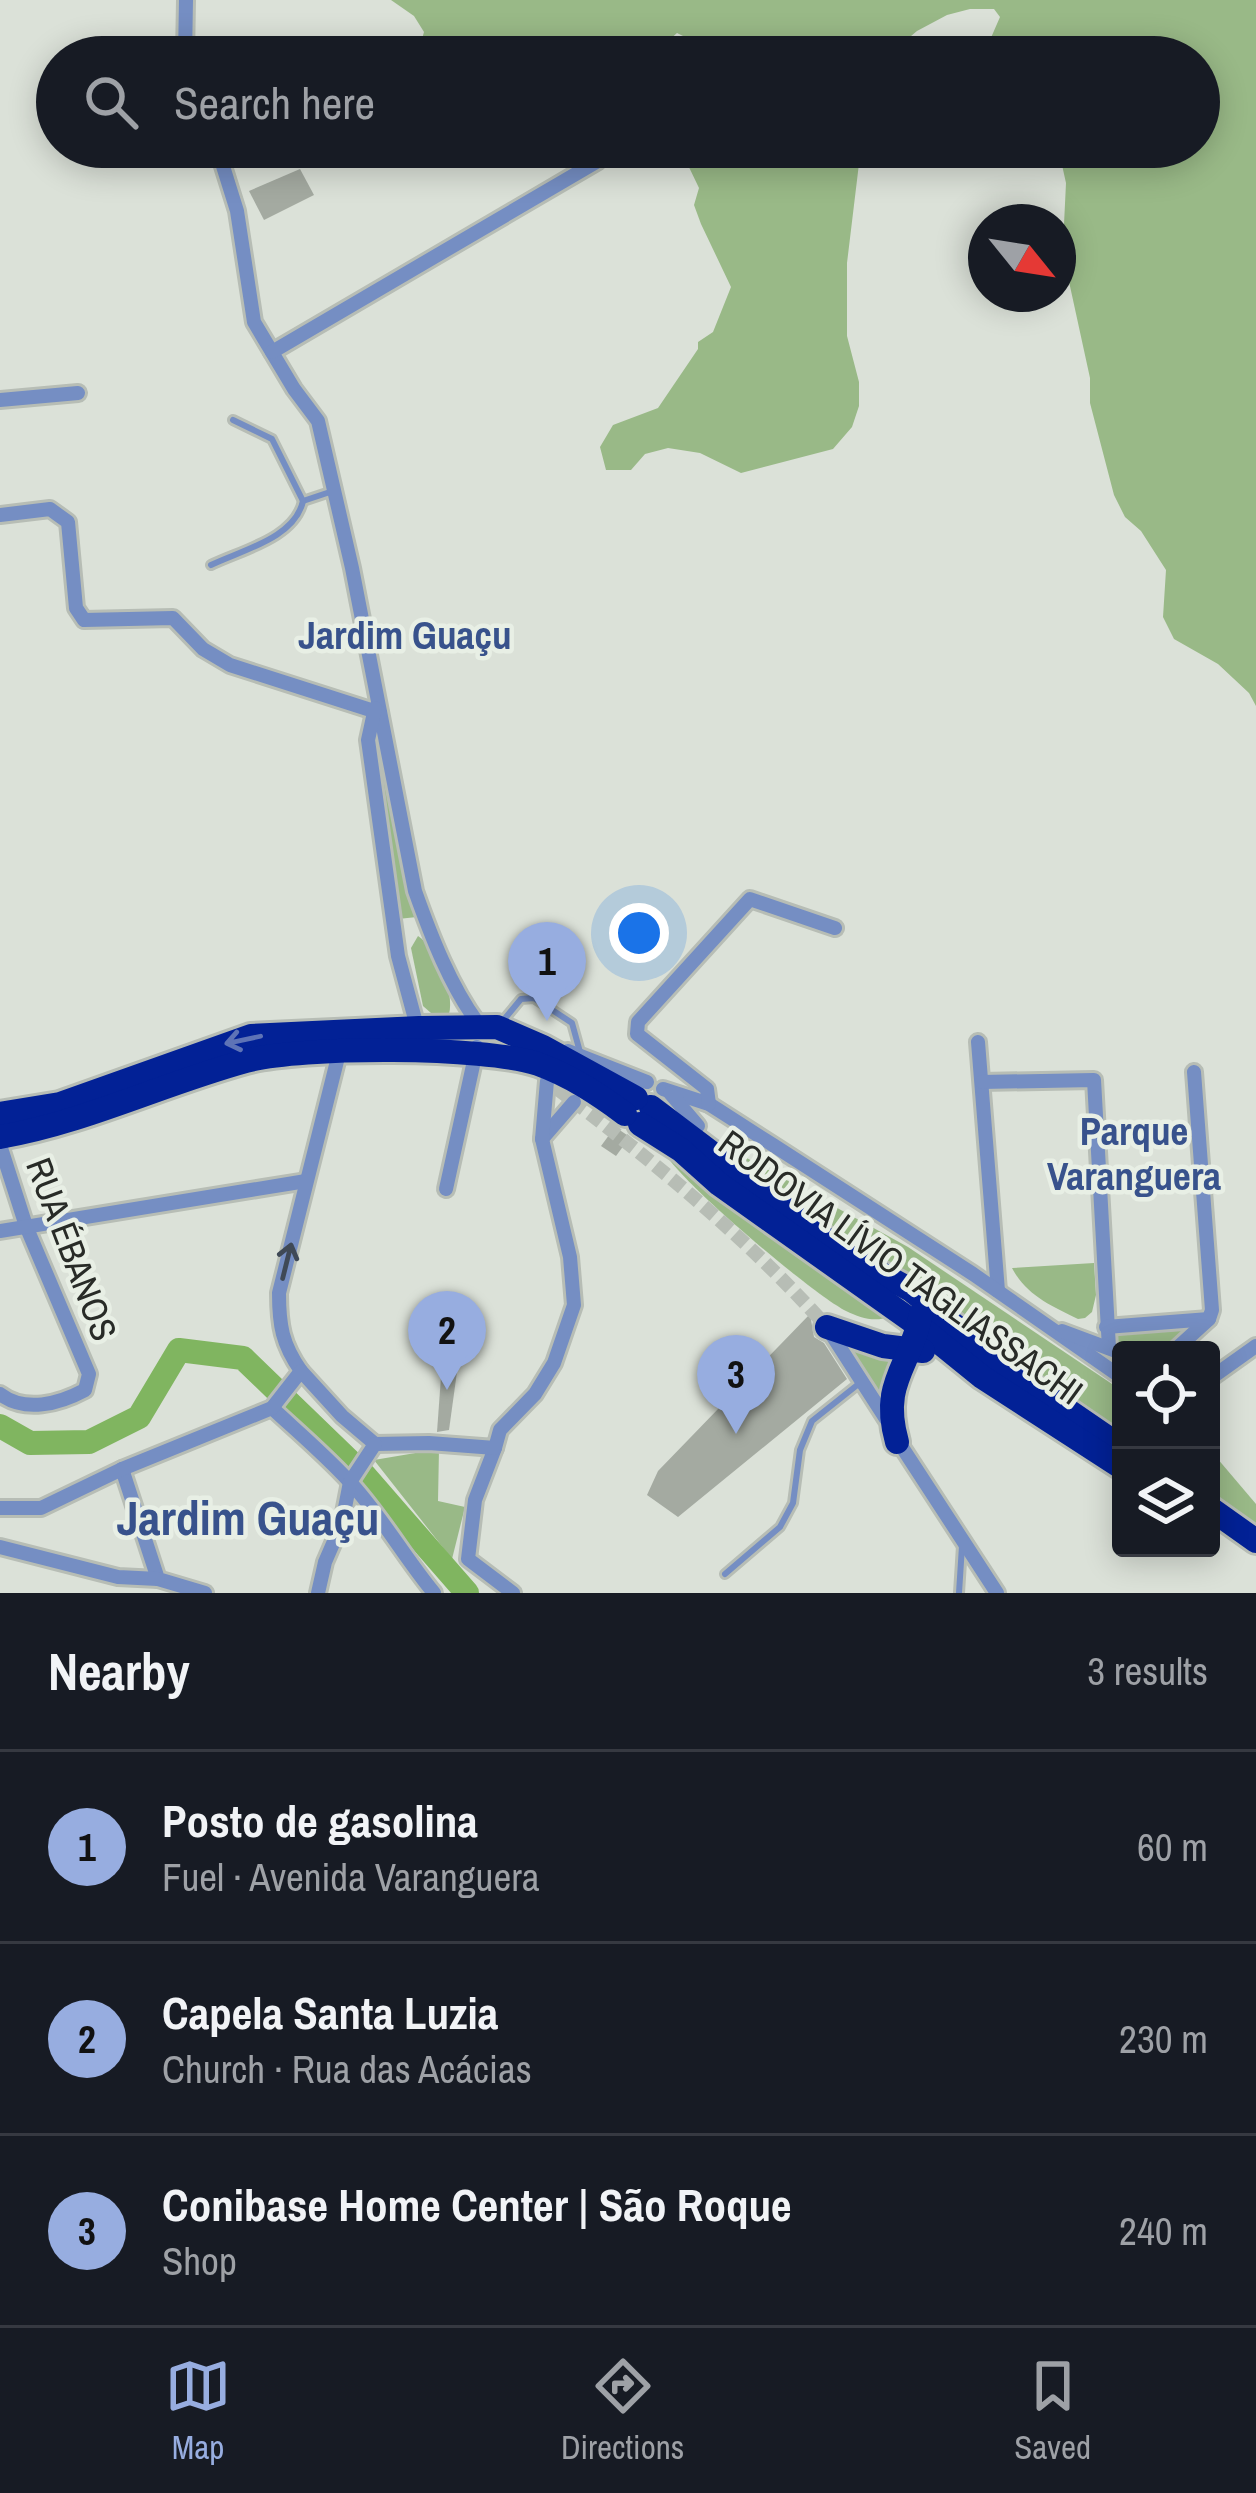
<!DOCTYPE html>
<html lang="en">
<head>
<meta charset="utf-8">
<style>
	body { margin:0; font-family:"Archivo Narrow",sans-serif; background:#242831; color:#f1f3f6 }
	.controls { position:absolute; right:36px; bottom:36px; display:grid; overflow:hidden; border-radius:12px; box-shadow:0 6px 30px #0003 }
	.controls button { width:108px; height:108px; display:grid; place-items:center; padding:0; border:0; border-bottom:3px solid #363941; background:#171b24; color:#f1f3f6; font:60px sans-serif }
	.compass { position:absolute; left:968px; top:204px; width:108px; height:108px; border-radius:50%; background:#171b24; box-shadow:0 6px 30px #0003; rotate:120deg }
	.you { position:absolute; left:639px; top:933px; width:42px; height:42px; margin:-30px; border:9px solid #fff; border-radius:50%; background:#1a73e8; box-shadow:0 0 0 18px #1a73e833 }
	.badge { display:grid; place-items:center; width:78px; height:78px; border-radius:50%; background:#97ade0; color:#111; font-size:39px; font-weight:700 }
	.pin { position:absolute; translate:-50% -99px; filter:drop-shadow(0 3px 6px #0008) }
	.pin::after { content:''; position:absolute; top:63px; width:42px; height:36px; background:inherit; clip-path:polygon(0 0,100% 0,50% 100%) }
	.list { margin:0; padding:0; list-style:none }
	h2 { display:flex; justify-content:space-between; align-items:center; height:156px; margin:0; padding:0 48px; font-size:51px }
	h2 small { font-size:39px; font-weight:400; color:#9ea1a6 }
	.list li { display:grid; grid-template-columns:78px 1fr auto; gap:36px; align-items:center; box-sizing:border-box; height:192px; padding:0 48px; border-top:3px solid #363941 }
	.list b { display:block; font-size:45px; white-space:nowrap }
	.list p { margin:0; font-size:39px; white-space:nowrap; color:#9ea1a6 }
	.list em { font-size:39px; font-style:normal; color:#9ea1a6 }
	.icon { flex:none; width:66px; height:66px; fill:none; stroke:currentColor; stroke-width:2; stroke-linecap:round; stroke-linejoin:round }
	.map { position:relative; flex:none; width:1256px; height:1593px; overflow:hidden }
	.search { position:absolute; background:#171b24; box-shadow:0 6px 30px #0003; left:36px; right:36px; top:36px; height:132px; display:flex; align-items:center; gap:30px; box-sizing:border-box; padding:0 42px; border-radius:66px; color:#9ea1a6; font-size:45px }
	.sheet { height:732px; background:#171b24 }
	nav { display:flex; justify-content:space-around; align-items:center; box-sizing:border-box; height:168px; border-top:3px solid #363941; background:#171b24; font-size:33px; color:#9ea1a6 }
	nav a { display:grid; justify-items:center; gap:6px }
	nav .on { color:#97ade0 }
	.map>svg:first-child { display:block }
	.green { fill:#99b987 }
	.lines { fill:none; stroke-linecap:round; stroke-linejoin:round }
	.river { stroke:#80b560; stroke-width:24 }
	.building { fill:#a4aaa1 }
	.street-tunnel { stroke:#b7bdb5; stroke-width:14; stroke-dasharray:14 7; stroke-linecap:butt }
	.lane-casing { stroke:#b7bdb5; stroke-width:12 }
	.street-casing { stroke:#b7bdb5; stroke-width:20 }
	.highway-casing { stroke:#b7bdb5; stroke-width:30 }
	.lane { stroke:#758ec3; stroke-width:6 }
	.street { stroke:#758ec3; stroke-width:14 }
	.highway { stroke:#022196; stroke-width:24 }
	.oneway { stroke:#5e73b6 }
	.oneway2 { stroke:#3f4956 }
	.labels { text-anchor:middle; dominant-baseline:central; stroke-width:9; stroke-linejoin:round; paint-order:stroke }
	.street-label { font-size:36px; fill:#282b27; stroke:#e8efe5 }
	.neighbourhood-label { font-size:39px; font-weight:bold; fill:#38528c; stroke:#e8efe5 }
	.district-label { font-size:48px; font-weight:bold; fill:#38528c; stroke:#e8efe5 }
</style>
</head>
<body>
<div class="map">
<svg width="1256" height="1593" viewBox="0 0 1256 1593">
	<rect width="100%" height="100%" fill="#dbe1d8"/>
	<g class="green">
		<polygon points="391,0 1256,0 1256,706 1249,693 1218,664 1174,639 1163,617 1166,570 1141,531 1125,517 1114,495 1090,403 1090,378 1068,277 1063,245 1066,183 1058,147 1199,147 1199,57 994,57 990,40 1000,17 994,9 970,9 947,15 917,31 886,57 697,57 686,49 689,39 677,33 656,52 644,57 577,43 553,57 417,57 424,32 414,16"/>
		<polygon points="692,147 861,147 847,263 847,336 859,382 859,406 852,427 833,449 741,473 700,453 668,448 645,454 631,470 606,470 600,447 613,425 658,408 698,349 698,342 713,332 731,287 701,224 694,205 699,188 687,163"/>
		<polygon points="378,740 411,899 417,917 398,919 374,744"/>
		<path d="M418,936C436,947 455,993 449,1014L431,1013L423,1006L411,948Z"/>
		<polygon points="703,1134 908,1247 1121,1390 1121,1437 706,1147"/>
		<path d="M663,1150L891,1316C875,1323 861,1318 846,1311C815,1296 675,1178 663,1150Z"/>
		<path d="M1094,1263L1096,1295L1092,1312L1085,1318L1078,1319C1051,1306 1026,1295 1012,1268Z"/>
		<path d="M1201,1324C1174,1348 1147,1363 1112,1341V1330Z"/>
		<polygon points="844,1340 898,1356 883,1402"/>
		<polygon points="439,1449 438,1501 465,1507 452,1559 374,1460"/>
		<polygon points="1211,1451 1256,1504 1256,1529 1211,1499"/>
	</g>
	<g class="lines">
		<polyline class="river" points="0,1426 30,1443 89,1442 139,1417 179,1350 243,1358 365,1476 467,1593"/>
	</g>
	<g class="building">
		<polygon points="300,169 314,195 264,220 249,191"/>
		<polygon points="615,1127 630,1137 616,1156 601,1146"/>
		<polygon points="810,1314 814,1337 824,1343 847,1379 678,1517 647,1495 658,1471"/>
		<polygon points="443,1349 460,1350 449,1430 437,1432"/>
	</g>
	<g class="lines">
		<path class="street-tunnel" d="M542,1073L547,1081C647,1156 745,1235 827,1327"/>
		<g class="lane-casing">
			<g id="lane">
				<polyline points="233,420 272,439 303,501 330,492"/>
				<path d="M211,565C242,550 295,538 303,501"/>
				<polyline points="502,1022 521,999 534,998 572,1023 580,1052"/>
				<polyline points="725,1574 780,1527 793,1503 800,1450 812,1421 861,1382"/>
				<polyline points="959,1593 962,1546"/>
			</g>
		</g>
		<g class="street-casing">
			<g id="street">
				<polyline points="185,57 186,0"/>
				<path d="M217,147L237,211L254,322L294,389L318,421L352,568L415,891C431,936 451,988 480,1026"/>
				<polyline points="272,352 598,161"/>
				<polyline points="0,400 78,393"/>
				<polyline points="0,515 50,509 68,522 76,608 84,620 173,618 203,649 230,665 380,713"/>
				<polyline points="375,708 368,740 398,956 419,1034"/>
				<polyline points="978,1042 998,1291"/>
				<polyline points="568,1051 647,1082"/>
				<polyline points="982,1082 1094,1080 1109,1348"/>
				<polyline points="663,1089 709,1104 773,1145 973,1274 1121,1377"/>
				<polyline points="670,1093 698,1126"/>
				<polyline points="709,1104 707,1089 637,1034 638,1022 750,899 835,928"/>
				<polyline points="542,1139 574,1102"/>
				<path d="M0,1145L26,1226L89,1374L85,1390C59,1404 25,1413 0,1394"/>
				<polyline points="446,1189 477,1047"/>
				<polyline points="0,1231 306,1181"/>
				<polyline points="1106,1327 1209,1319"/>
				<polyline points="1062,1331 1121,1353"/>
				<polyline points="830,1332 886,1419"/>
				<polyline points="1175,1350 1209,1319 1212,1310 1194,1072"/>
				<path d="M301,1371C282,1344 279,1325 279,1293L339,1053"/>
				<polyline points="1211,1378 1256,1346"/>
				<path d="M272,1408C298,1432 325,1455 348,1480C381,1515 404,1557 434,1593"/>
				<polyline points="896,1438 997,1593"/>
				<polyline points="495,1448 475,1500 468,1559 513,1593"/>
				<polyline points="122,1469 158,1579 205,1593"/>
				<polyline points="0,1508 41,1508 122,1469 272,1408 301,1371 342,1416 375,1444 429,1443 495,1448 500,1430 535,1394 554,1363 574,1305 570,1257 542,1139 547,1081"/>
				<polyline points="0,1547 118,1577 158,1579"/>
				<polyline points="318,1593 325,1562 342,1523 350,1482 375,1444"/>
			</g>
		</g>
		<g class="highway-casing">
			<g id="highway">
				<polyline points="651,1107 848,1256 911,1290 1016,1375 1121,1447"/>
				<polyline points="0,1114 60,1104 251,1036 419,1028 497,1027 543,1047 636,1098"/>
				<polyline points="640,1124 681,1150 719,1184 919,1326 982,1377 1121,1467"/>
				<path d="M0,1137C86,1122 162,1084 246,1061C301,1046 485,1046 538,1064C571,1076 598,1094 625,1114"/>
				<polyline points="827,1327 883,1346 923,1351"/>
				<path d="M897,1442C880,1382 910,1368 921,1314"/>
				<polyline points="1211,1509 1256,1541"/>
			</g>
		</g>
		<use href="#lane" class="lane"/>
		<use href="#street" class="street"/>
		<use href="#highway" class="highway"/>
	</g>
	<defs><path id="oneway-shaft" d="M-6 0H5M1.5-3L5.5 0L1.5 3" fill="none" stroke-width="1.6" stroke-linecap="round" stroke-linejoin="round" transform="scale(3)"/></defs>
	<use class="oneway" href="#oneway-shaft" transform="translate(243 1040) rotate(168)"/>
	<use class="oneway2" href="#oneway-shaft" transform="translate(287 1261) rotate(-76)"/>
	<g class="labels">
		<g class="street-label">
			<text transform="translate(72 1249) rotate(69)">RUA ÉBANOS</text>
			<text transform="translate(901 1267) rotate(36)">RODOVIA LÍVIO TAGLIASSACHI</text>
		</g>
		<g class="neighbourhood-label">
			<text x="405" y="635">Jardim Guaçu</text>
			<text x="1134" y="1131">Parque<tspan x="1134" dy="45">Varanguera</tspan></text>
		</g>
		<g class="district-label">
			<text x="248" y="1517">Jardim Guaçu</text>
		</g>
	</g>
</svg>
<div class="controls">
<button><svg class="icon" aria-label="locate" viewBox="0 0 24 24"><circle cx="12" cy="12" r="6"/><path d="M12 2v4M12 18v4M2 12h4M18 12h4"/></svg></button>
<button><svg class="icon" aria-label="layers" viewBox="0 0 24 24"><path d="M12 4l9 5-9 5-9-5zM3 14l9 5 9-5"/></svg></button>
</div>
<svg class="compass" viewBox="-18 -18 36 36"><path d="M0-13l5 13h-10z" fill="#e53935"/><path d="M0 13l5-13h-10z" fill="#9ea1a6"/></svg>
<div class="you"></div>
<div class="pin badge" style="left:547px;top:1021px">1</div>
<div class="pin badge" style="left:447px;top:1390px">2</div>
<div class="pin badge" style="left:736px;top:1434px">3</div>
<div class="search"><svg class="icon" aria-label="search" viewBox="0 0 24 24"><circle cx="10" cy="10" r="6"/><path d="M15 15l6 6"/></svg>Search here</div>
</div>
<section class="sheet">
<h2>Nearby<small>3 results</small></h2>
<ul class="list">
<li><span class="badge">1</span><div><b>Posto de gasolina</b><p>Fuel · Avenida Varanguera</p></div><em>60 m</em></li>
<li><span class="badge">2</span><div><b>Capela Santa Luzia</b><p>Church · Rua das Acácias</p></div><em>230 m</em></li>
<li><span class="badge">3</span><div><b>Conibase Home Center | São Roque</b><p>Shop</p></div><em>240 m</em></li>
</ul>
</section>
<nav>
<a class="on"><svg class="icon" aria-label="map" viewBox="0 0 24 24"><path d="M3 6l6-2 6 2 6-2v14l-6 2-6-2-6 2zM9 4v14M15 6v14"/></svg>Map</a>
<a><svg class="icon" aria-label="directions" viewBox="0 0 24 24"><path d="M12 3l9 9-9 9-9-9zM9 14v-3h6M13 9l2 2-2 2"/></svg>Directions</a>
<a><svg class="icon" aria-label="saved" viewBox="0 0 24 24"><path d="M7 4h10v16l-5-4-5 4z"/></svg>Saved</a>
</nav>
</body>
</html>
